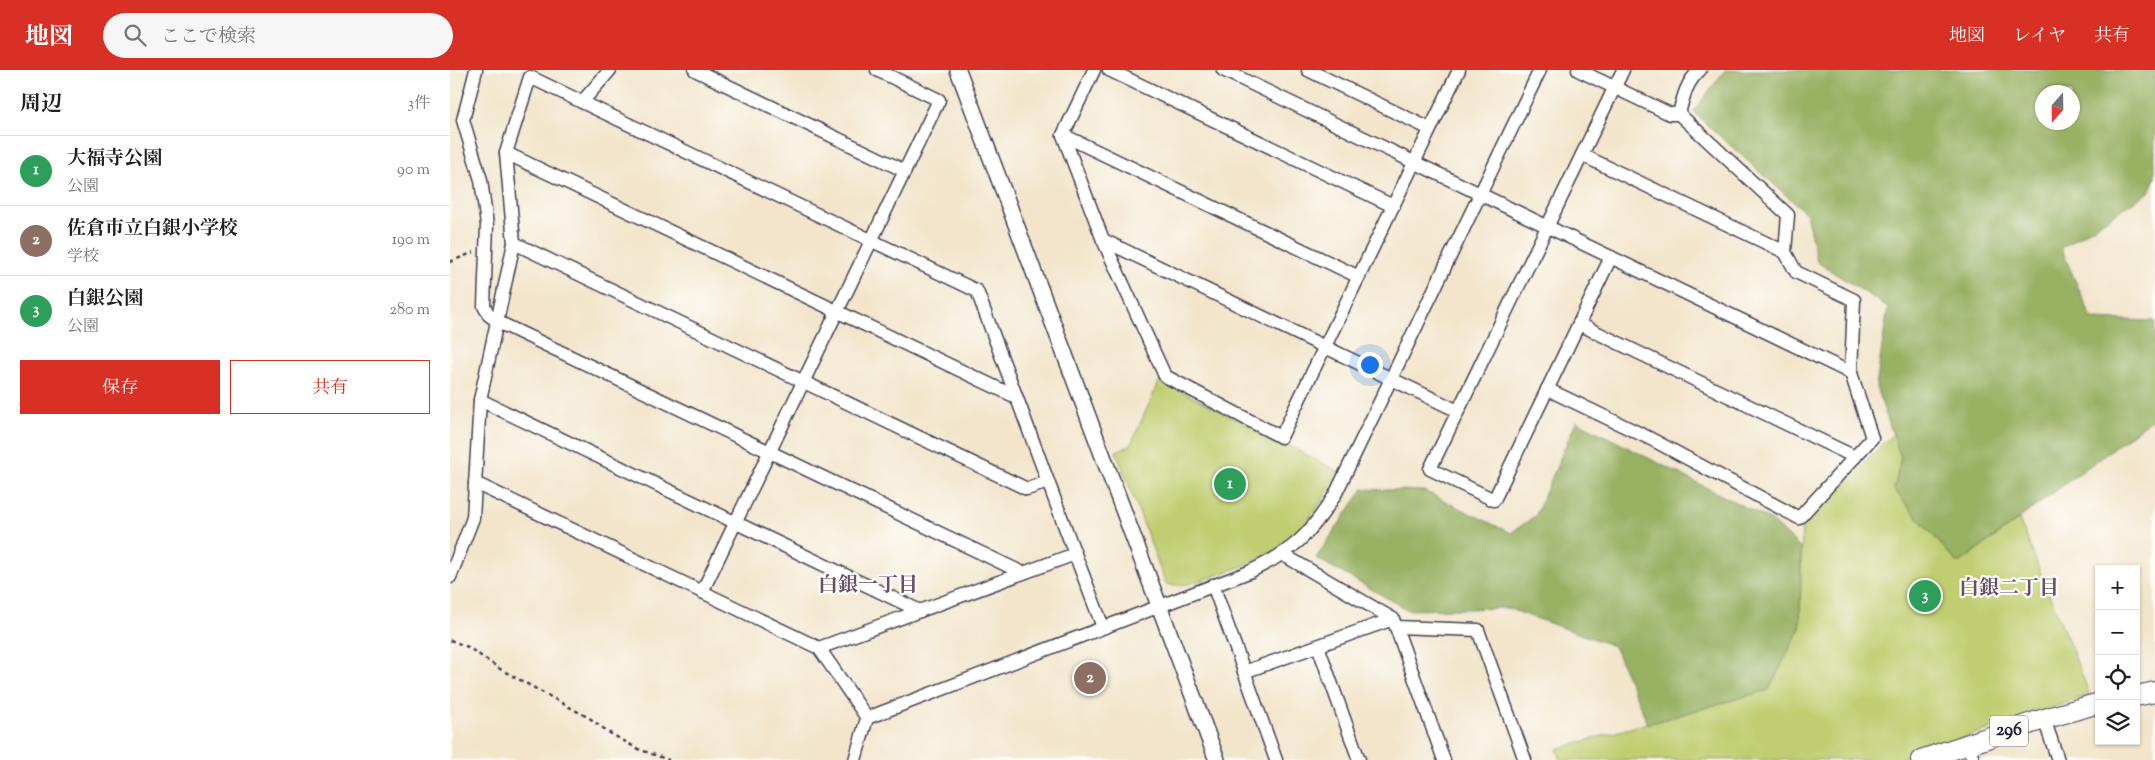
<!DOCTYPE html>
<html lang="ja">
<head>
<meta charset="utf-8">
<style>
	body { margin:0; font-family:"Sorts Mill Goudy","Noto Serif JP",serif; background:#f6f6f6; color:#202124 }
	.controls { position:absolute; right:15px; bottom:15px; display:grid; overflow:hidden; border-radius:0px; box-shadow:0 1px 4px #0004 }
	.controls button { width:45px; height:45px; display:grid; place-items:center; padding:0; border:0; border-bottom:1px solid #e0e0e0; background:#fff; color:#202124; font:25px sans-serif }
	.compass { position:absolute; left:1585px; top:15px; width:45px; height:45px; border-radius:50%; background:#fff; box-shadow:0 1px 4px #0004; rotate:200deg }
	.you { position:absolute; left:919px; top:294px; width:18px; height:18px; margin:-12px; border:4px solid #fff; border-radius:50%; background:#1a73e8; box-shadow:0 0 0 8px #1a73e833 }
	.badge { display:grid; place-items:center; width:32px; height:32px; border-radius:50%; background:#d93025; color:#fff; font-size:16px; font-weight:700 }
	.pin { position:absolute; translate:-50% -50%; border:2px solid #fff; box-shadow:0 1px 5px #0006 }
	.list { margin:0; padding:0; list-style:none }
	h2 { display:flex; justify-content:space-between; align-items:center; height:65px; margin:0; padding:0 20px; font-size:21px }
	h2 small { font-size:16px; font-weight:400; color:#757577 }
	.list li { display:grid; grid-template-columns:32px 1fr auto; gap:15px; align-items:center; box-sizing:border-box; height:70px; padding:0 20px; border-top:1px solid #e0e0e0 }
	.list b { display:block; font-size:19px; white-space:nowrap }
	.list p { margin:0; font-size:16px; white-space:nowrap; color:#757577 }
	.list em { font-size:16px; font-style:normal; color:#757577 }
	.actions { display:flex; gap:10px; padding:15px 20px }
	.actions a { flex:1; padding:11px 0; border:1px solid #d93025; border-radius:0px; text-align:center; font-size:18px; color:#d93025 }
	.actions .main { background:#d93025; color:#fff }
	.icon { flex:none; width:28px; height:28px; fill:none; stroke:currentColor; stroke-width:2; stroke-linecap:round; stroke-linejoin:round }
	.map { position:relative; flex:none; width:1705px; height:690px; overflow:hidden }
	header { display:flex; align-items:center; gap:30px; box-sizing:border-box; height:70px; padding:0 25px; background:#d93025; color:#fff }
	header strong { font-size:24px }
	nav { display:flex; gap:28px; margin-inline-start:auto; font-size:18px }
	.search { width:350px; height:45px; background:#f6f6f6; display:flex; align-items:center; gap:12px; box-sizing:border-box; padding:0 18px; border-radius:28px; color:#757577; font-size:19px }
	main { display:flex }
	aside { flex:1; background:#fff }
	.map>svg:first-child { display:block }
	.green { fill:#c0ce71; stroke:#717856 }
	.forest { fill:#98b163; stroke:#5d6a4f; fill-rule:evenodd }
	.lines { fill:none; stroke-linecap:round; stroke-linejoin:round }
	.minor-casing { stroke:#413f51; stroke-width:15 }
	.tertiary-casing { stroke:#413f51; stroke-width:18 }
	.trunk-casing { stroke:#413f51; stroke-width:22 }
	.path { stroke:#413f51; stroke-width:2.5; stroke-dasharray:4 4; stroke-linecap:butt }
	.minor { stroke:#fff; stroke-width:12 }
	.tertiary { stroke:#fff; stroke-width:15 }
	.trunk { stroke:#fff; stroke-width:20 }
	.labels { text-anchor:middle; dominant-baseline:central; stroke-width:4.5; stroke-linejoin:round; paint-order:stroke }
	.shield { fill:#fdfcf7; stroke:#646373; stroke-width:1 }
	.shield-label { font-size:18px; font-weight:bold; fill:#22223b }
	.neighbourhood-label { font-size:20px; font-weight:bold; fill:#674f69; stroke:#fdfcf7 }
</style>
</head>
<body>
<header>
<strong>地図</strong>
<div class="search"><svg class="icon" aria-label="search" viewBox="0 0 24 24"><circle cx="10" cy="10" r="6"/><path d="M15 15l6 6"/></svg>ここで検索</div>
<nav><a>地図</a><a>レイヤ</a><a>共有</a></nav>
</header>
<main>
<aside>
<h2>周辺<small>3件</small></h2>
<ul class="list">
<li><span class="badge" style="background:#2e9e5b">1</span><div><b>大福寺公園</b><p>公園</p></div><em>90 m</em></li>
<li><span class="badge" style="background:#8d6e63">2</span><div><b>佐倉市立白銀小学校</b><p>学校</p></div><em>190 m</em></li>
<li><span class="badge" style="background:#2e9e5b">3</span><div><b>白銀公園</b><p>公園</p></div><em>280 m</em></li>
</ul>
<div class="actions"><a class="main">保存</a><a>共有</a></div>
</aside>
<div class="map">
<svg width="1705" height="690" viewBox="0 0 1705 690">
	<rect width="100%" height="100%" fill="#fdfcf7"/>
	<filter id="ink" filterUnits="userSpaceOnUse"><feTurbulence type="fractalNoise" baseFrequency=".02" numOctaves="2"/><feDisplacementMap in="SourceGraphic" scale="10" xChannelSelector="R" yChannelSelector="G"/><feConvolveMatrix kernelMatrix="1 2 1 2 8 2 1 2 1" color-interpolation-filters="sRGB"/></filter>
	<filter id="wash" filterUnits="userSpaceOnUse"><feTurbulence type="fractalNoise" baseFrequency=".0096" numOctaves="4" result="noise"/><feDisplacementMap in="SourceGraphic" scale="20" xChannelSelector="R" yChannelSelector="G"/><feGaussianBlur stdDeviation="1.12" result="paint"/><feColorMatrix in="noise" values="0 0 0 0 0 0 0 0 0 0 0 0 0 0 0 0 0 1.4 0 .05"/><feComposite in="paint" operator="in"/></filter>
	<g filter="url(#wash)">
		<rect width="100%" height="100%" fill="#f2e5cb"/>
		<g class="green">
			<path d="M710,310L888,401C856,466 833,484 764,506C748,511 733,518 716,514L666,381L680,376Z"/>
			<polygon points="1443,364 1451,387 1444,420 1508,494 1569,449 1640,625 1448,690 1111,690 1107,679 1319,618 1350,558 1352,452"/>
		</g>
		<g class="forest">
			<path d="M1275,0H1705V108L1699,122L1611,178L1642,249L1705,251V347L1508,494L1444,420L1451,387L1426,317L1438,237L1367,192L1356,143L1243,42ZM1592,22H1622V52H1592Z"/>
			<polygon points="1126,351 1322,451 1351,478 1350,558 1319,620 1198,654 1164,576 1057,538 958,540 866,488 913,419 974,421 1061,463 1086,445"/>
		</g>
	</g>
	<g filter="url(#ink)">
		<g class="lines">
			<g class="minor-casing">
				<g id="minor">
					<polyline points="26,0 13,50 31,110 37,155 34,236 39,245 48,252 573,503"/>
					<polyline points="245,0 455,101"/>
					<polyline points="644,0 613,65 653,170 715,306 831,367 1009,0"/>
					<polyline points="659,0 943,136"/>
					<polyline points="773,0 1401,303"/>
					<polyline points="858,0 980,59"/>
					<path d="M1128,0L1220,44H1229C1233,27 1237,11 1250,0"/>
					<polyline points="132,32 527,221 625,484 369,578"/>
					<polyline points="613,65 909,207"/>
					<polyline points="56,83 566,327"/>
					<polyline points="1132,85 1335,182"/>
					<polyline points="653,170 1008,341"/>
					<polyline points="64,173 577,419 598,412"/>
					<polyline points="1161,187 1044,430 980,399 1173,0"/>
					<polyline points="1129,254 1405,387"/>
					<polyline points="1097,319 1201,369 1349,448 1422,368 1401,303 1404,230 1346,202 1335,182 1338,145 1229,44"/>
					<polyline points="30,330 470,541"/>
					<polyline points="25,413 369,578 417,648 405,690"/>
					<polyline points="625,484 653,557"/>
					<polyline points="832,484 943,549 994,690"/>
					<polyline points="0,507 23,448 30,330 64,173 56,83 80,7 132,32 160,0"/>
					<polyline points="763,515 826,690"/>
					<polyline points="252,522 489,30 427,0"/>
					<polyline points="946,557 1028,560 1075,690"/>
					<polyline points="868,576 909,690"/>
					<polyline points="794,602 943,549"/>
					<path d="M417,648L799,502C843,481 859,466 885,425L1090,0"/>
					<polyline points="1594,649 1608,690"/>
					<polyline points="1519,674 1523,690"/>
				</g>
			</g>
			<g class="tertiary-casing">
				<polyline id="tertiary" points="508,0 767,690"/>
			</g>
			<g class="trunk-casing">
				<g id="trunk">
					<polyline points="1686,626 1705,622"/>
					<polyline points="1471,690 1594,649 1649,633"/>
				</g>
			</g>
			<g class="path">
				<polyline points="0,192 24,182"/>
				<polyline points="0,570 18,577 50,599 141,649 158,662 188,679 219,690"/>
			</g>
			<use href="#minor" class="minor"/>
			<use href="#tertiary" class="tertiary"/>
			<use href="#trunk" class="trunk"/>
		</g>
	</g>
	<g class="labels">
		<rect class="shield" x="1540" y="645.5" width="38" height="31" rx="4"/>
		<g class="shield-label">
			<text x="1559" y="661">296</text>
		</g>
		<g class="neighbourhood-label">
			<text x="418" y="516">白銀一丁目</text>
			<text x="1559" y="519">白銀二丁目</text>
		</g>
	</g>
</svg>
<div class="controls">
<button>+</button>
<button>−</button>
<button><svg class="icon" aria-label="locate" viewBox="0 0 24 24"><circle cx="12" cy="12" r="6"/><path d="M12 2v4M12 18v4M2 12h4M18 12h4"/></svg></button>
<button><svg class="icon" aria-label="layers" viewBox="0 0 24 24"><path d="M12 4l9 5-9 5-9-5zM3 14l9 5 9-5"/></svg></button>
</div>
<svg class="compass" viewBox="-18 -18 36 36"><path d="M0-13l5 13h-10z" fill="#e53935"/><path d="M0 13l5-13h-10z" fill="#757577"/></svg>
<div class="you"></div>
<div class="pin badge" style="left:780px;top:414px;background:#2e9e5b">1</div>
<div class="pin badge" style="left:640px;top:608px;background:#8d6e63">2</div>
<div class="pin badge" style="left:1475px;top:526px;background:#2e9e5b">3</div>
</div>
</main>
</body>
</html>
